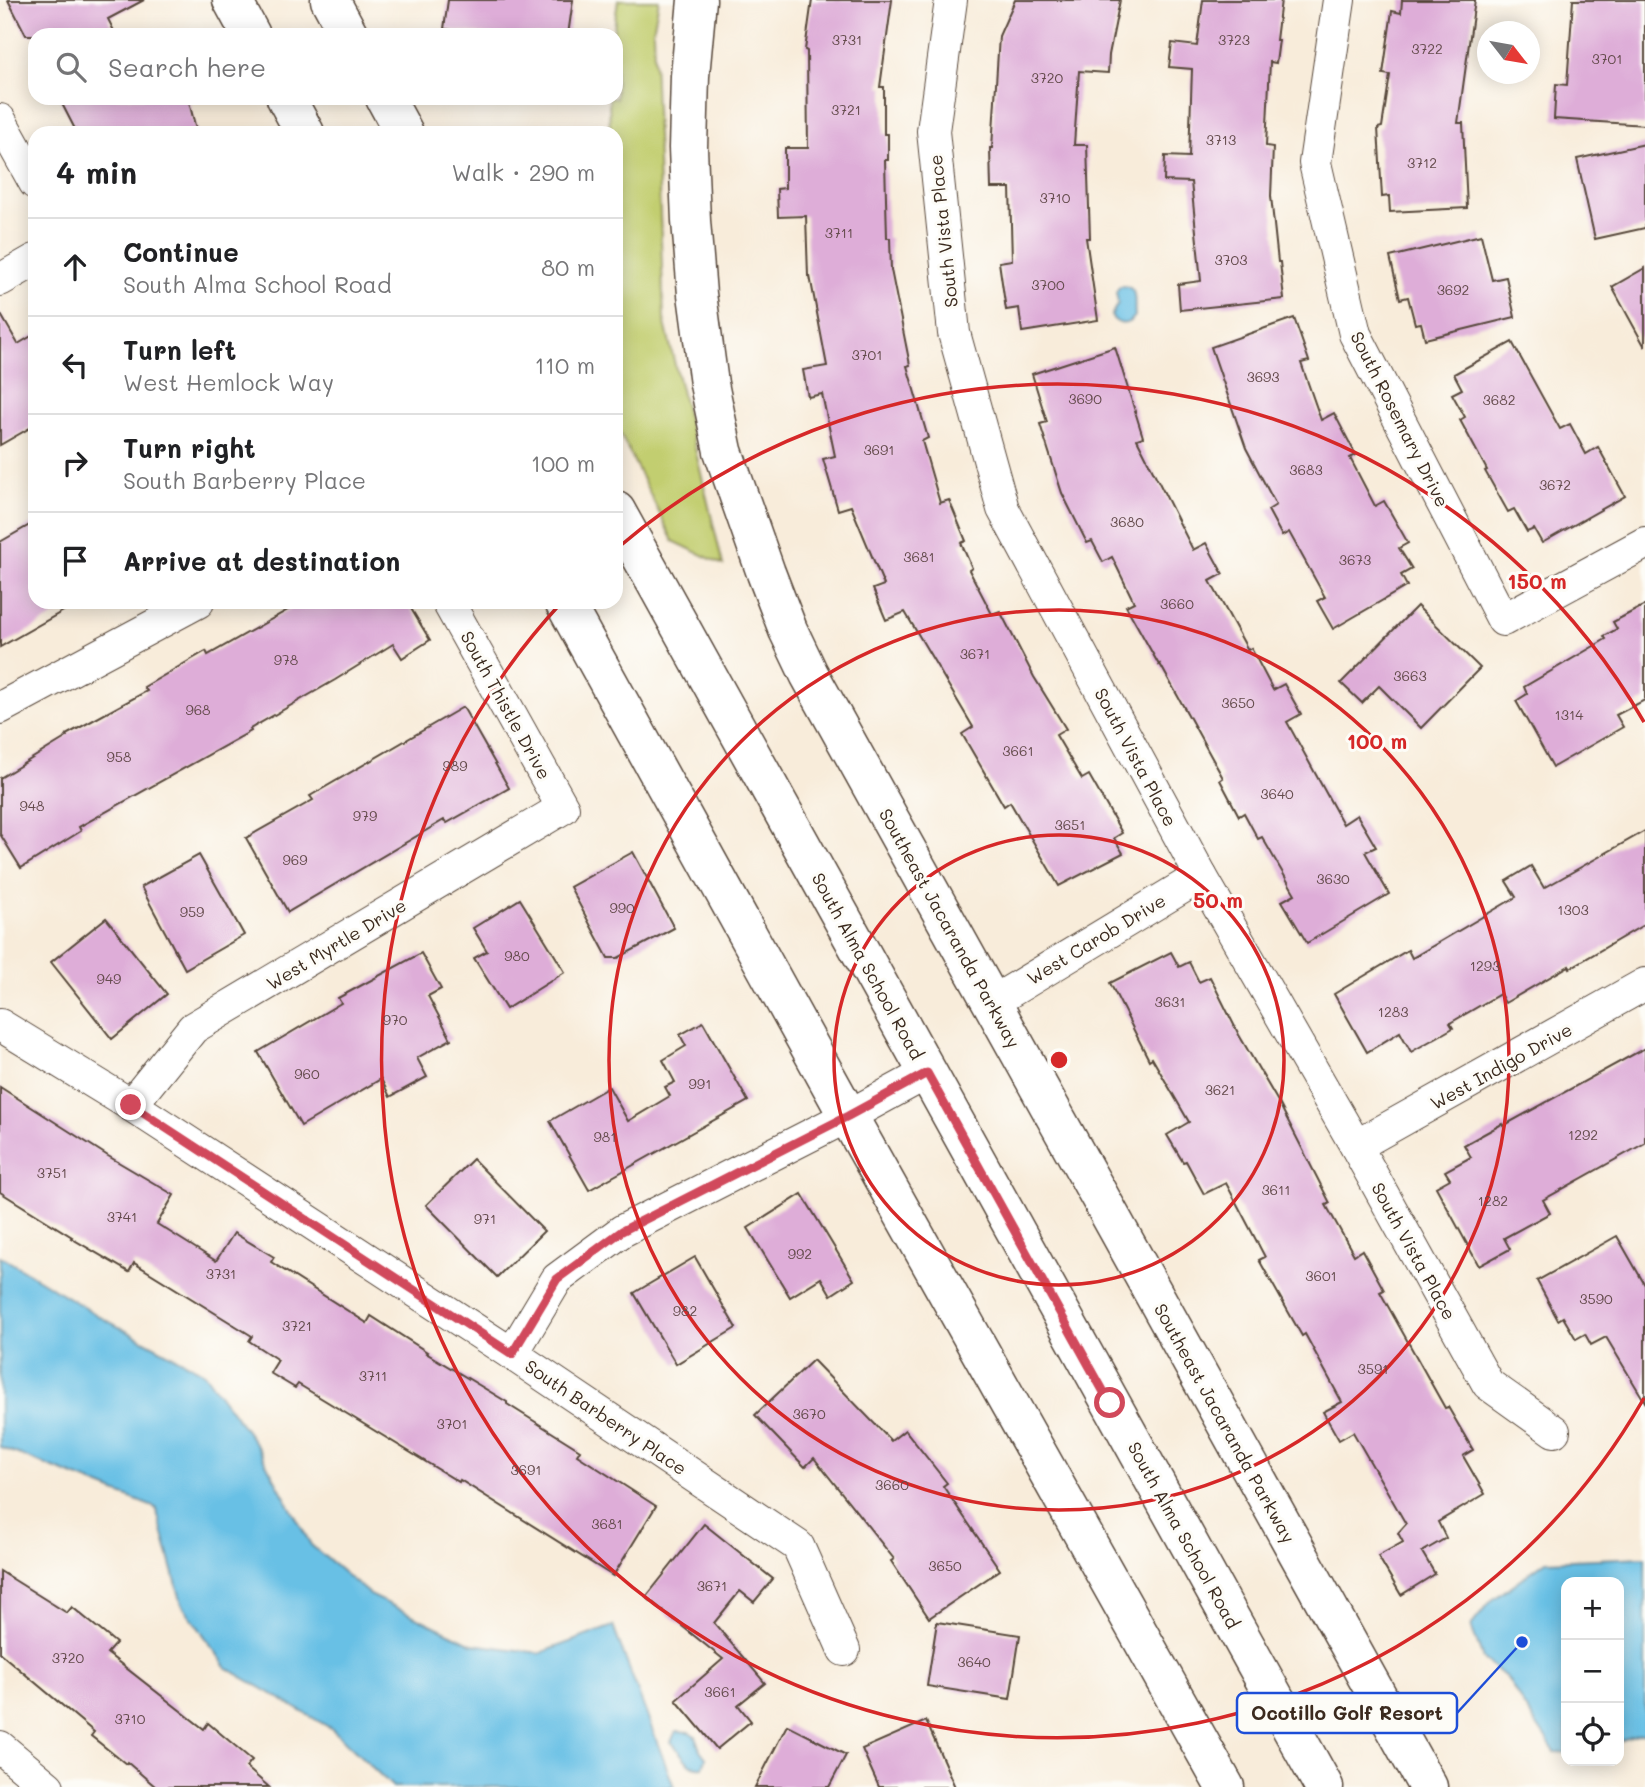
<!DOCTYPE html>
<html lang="en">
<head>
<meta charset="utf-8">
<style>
	body { margin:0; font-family:Mali,sans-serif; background:#f2f2f2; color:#202124 }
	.controls { position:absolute; right:21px; bottom:21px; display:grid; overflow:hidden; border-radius:14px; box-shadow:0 4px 18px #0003 }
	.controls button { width:63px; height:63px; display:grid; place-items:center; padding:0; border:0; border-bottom:2px solid #e0e0e0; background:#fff; color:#202124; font:35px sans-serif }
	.compass { position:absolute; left:1477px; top:21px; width:63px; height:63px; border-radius:50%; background:#fff; box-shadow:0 4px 18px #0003; rotate:121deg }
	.stop { position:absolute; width:21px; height:21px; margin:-16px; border:5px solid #d1495b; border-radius:50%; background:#fff }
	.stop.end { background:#d1495b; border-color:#fff; box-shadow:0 2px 7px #0008 }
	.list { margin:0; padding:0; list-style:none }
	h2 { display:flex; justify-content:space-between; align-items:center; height:91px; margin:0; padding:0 28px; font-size:30px }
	h2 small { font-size:23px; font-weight:400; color:#757577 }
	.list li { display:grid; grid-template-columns:46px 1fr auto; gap:21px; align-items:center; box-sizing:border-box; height:98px; padding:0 28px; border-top:2px solid #e0e0e0 }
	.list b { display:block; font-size:26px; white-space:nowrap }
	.list p { margin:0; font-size:23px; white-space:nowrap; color:#757577 }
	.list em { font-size:23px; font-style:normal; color:#757577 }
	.icon { flex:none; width:38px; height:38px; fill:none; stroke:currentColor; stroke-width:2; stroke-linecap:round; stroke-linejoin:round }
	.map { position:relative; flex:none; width:1645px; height:1787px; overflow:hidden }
	.search { position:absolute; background:#fff; box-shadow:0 4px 18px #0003; left:28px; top:28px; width:595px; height:77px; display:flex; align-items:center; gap:18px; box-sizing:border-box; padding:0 24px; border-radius:21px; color:#757577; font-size:26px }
	.panel { position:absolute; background:#fff; box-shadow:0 4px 18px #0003; left:28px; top:126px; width:595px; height:483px; border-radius:21px }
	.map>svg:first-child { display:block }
	.green { fill:#c2ce70; stroke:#7e7c47; stroke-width:2 }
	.water { fill:#67c0e5; stroke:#517582; stroke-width:2 }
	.building { fill:#deadd8 }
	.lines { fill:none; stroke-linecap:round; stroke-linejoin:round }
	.minor-casing { stroke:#57473a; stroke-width:34 }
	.tertiary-casing { stroke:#57473a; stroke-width:41 }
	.secondary-casing { stroke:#57473a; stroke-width:41 }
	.minor { stroke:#fff; stroke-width:32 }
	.tertiary { stroke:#fff; stroke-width:38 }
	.secondary { stroke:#fff; stroke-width:38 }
	.route { stroke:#d1495b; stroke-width:9 }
	.ring { fill:none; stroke:#d62828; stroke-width:3.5 }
	.labels { text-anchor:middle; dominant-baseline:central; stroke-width:6; stroke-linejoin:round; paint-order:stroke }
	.number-label { font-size:14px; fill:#644b4c }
	.street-label { font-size:18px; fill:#3b2a1e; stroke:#fdfcf7 }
	.centre { fill:#d62828; stroke:#fdfcf7; stroke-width:3.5 }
	.ring-label { font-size:21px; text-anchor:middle; font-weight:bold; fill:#d62828; stroke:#fdfcf7; stroke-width:6; stroke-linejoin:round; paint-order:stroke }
	.leader { fill:none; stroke:#1d4ed8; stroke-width:2.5 }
	.callout-dot { fill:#1d4ed8; stroke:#fdfcf7; stroke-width:2.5 }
	.callout { fill:#fdfcf7; stroke:#1d4ed8; stroke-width:2.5 }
	.callout-label { font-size:19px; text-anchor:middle; font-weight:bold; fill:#3b2a1e }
</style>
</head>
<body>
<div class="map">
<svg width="1645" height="1787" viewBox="0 0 1645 1787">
	<rect width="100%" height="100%" fill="#fdfcf7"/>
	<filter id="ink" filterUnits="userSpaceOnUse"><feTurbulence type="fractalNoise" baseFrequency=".0143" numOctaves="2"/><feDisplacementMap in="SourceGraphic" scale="14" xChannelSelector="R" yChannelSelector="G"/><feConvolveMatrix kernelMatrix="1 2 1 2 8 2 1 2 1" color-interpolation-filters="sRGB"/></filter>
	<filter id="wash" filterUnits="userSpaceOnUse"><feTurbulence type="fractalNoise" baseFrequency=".00686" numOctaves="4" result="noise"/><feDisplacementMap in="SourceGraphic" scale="28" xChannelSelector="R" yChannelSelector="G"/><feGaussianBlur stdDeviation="1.57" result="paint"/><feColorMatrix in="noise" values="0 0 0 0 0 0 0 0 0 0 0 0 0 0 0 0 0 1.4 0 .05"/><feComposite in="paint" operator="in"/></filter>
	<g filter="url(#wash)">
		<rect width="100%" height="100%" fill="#f8ecda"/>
		<polygon class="green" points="618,0 659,0 653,31 664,319 723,565 673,541 616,425 616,133 610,133 609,98 616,98 616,35 613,35"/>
		<g class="water">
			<path d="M1120,286C1140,285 1133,303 1135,316C1128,326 1118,326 1111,316L1118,303L1116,292Z"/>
			<polygon points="0,1256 102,1318 203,1372 255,1443 311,1545 370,1595 472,1644 540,1653 613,1626 674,1787 393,1787 332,1729 227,1668 182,1604 156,1508 0,1447"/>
			<polygon points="1645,1557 1645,1734 1640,1734 1619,1741 1619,1582 1566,1582 1566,1753 1555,1752 1522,1703 1507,1678 1483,1659 1471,1626 1491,1601 1546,1561"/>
			<path d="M676,1731L689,1732L695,1736L700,1750L706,1758L703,1767C686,1769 682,1751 671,1742Z"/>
		</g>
		<g id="blocks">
			<g class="building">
				<polygon points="8,0 144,0 108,19 116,35 26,35"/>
				<polygon points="448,0 573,0 568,35 491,35 444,29"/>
				<polygon points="812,0 892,0 880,87 884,87 884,134 888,134 888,160 885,160 887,238 890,238 891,270 910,365 907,366 928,438 922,441 940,503 949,500 966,541 961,543 972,568 969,570 992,614 1000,611 1034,677 1066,729 1056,735 1082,779 1089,775 1122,833 1114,838 1123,853 1059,886 1010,802 1004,806 962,734 973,727 905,612 886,620 873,589 884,585 851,506 838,510 823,459 835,456 822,394 808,397 803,370 827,366 810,276 808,276 806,216 778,217 777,189 785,188 785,148 808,148 807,51 805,50"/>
				<polygon points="1015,0 1120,0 1109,55 1108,73 1079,71 1074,145 1087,145 1090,238 1086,238 1098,320 1022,332 1019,308 1006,310 999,262 1012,260 1010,188 991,188 990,148 992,148 999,36"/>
				<polygon points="1203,0 1281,0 1276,40 1279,40 1276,63 1270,62 1266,146 1273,147 1271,196 1278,262 1280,262 1284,299 1180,310 1178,284 1201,281 1191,182 1164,181 1165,156 1189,157 1192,69 1169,67 1172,43 1197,46"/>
				<polygon points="1402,0 1475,0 1458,123 1463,123 1467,208 1390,212 1389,196 1382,197 1378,128 1382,127 1390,75 1383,74 1392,11 1401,13"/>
				<polygon points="1573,0 1645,0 1645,125 1554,119 1556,84 1567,85"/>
				<polygon points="59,98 188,98 197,133 77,133"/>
				<polygon points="1645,144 1645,228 1595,239 1577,159"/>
				<polygon points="1481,235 1492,280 1506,277 1515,317 1425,339 1421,323 1415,324 1408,297 1400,299 1390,257"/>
				<polygon points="1645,268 1645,347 1612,287"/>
				<polygon points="0,313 18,344 35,334 35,425 0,445"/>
				<polygon points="1294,318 1309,361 1301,363 1321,420 1334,413 1356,455 1350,458 1375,506 1384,501 1408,543 1399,548 1412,569 1401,575 1407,586 1333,629 1317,601 1325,597 1289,532 1282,536 1268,510 1276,505 1246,448 1211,347"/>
				<polygon points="1512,342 1560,429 1570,424 1586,454 1598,447 1625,496 1542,543 1534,529 1527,532 1514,509 1508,512 1485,471 1487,470 1460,420 1465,417 1452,394 1462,389 1454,374"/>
				<polygon points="1115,347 1143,437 1137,439 1193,550 1206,543 1223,574 1210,581 1248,650 1251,648 1273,690 1284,684 1301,714 1287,722 1343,824 1357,815 1376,847 1365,852 1389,894 1307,943 1282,901 1295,894 1262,837 1258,839 1244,813 1239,816 1220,780 1223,778 1160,664 1159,665 1126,606 1134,602 1112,557 1103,562 1092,541 1087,543 1062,493 1040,424 1047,422 1032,374"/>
				<polygon points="35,522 35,602 79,602 0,647 0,542"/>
				<polygon points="302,602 407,602 430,640 402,658 393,644 335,680 250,729 251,731 79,827 81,831 21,868 0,834 0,778 67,737 66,735 147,691 144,687 206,651 208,655"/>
				<polygon points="1645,605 1645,700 1616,715 1623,727 1553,767 1516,701 1527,694 1524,687 1606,639 1604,636 1617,629 1613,622"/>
				<polygon points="1417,606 1480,668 1421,728 1379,686 1362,703 1341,683"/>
				<polygon points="463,707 509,788 447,823 444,820 288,912 246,838 313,800 310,796"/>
				<polygon points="1645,831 1645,924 1570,968 1569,966 1505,1003 1500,994 1450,1023 1453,1028 1411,1052 1400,1032 1367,1052 1334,994 1408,950 1412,958 1516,897 1506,881 1531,866 1544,888"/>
				<polygon points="633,852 674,928 618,958 608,958 570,887"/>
				<polygon points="199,855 244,935 185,969 141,887"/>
				<polygon points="520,899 565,972 506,1009 474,958 487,951 473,928"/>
				<polygon points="106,918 167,994 112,1039 51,962"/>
				<polygon points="1171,952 1179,967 1189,962 1199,982 1210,977 1239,1035 1280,1105 1330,1203 1326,1205 1354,1255 1362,1250 1384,1290 1380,1292 1445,1408 1448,1407 1473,1450 1463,1456 1485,1494 1438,1522 1446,1538 1422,1552 1435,1574 1401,1595 1378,1556 1403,1542 1398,1533 1406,1524 1353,1432 1339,1440 1323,1412 1342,1402 1305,1334 1302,1336 1259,1260 1265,1257 1226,1183 1204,1194 1186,1161 1183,1162 1167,1135 1189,1122 1152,1058 1149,1060 1110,983"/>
				<polygon points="421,953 441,989 428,996 451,1039 417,1058 427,1077 390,1097 381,1079 301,1126 258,1052 341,1003 338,998"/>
				<polygon points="703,1022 748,1101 589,1190 550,1121 609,1087 628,1121 670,1096 665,1087 675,1082 663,1060 686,1046 680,1035"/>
				<polygon points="1645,1048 1645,1143 1543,1200 1550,1213 1504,1238 1510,1249 1479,1266 1436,1187 1450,1179 1445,1171 1471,1157 1464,1145 1502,1124 1503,1126"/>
				<polygon points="0,1087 108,1156 174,1195 157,1224 216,1261 234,1233 274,1257 271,1262 367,1323 371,1316 427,1352 426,1353 507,1402 507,1404 580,1450 577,1455 656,1506 613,1576 460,1480 459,1482 298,1384 295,1388 270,1373 278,1360 249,1341 252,1336 134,1263 129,1272 71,1238 72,1237 0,1192"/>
				<polygon points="473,1159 544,1231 497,1277 426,1205"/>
				<polygon points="802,1194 854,1280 831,1295 821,1278 790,1297 748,1228"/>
				<polygon points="1617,1236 1645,1285 1645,1402 1606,1337 1591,1345 1585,1334 1576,1339 1563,1317 1558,1320 1537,1281"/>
				<polygon points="695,1257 736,1328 676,1364 634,1293"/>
				<polygon points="813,1360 891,1441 905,1430 947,1483 943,1486 1000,1570 929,1618 891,1561 894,1559 814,1458 805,1467 755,1415"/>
				<polygon points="704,1524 773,1579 754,1602 740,1591 714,1623 765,1683 738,1705 751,1721 717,1749 676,1700 723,1659 646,1597"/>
				<polygon points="0,1571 67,1613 72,1607 116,1643 107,1653 204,1729 208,1723 252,1760 246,1767 269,1787 156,1787 127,1762 126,1764 91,1736 94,1732 0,1653"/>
				<polygon points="937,1622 1020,1635 1010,1699 927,1686"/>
				<polygon points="926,1721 955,1787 879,1787 862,1749"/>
				<polygon points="787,1725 846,1755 829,1787 755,1787"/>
			</g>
		</g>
	</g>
	<g filter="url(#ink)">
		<use href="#blocks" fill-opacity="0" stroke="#57473a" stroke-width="2"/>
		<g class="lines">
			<g class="minor-casing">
				<g id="minor">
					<polyline points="951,0 933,131 954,333 1003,509 1201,876 1356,1146 1488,1384 1554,1431"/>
					<polyline points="1339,0 1315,163 1355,334 1503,620 1645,543"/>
					<polyline points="0,120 35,183"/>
					<polyline points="0,280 35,260"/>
					<polyline points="0,708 198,602"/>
					<polyline points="991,1003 1201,876"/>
					<polyline points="0,1025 131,1105 512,1354 798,1546 844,1650"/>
					<polyline points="131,1105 193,1028 563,808 448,602"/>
					<polyline points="1356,1146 1645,984"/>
					<polyline points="512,1354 557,1279 622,1231 848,1116 927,1073"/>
					<polyline points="0,1747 48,1787"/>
				</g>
			</g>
			<g class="tertiary-casing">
				<polyline id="tertiary" points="697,0 690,76 688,148 691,221 697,294 709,384 723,451 766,573 788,630 809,674 1428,1787"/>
			</g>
			<g class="secondary-casing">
				<g id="secondary">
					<polyline points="232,0 251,35"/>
					<polyline points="330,0 349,35"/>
					<polyline points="286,98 305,133"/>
					<polyline points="385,98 404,133"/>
					<polyline points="616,511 1324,1787"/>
					<polyline points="564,602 848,1116 1225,1787"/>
				</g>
			</g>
			<use href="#minor" class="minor"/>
			<use href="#tertiary" class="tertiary"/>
			<use href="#secondary" class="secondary"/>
		</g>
	</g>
	<g class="lines" filter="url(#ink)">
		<polyline class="route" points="131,1105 512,1354 557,1279 622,1231 848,1116 927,1073 1110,1403"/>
	</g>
	<g class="ring">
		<circle cx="1059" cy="1060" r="225"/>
		<circle cx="1059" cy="1060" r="450"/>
		<path d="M1644 1398A676 676 0 1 1 561 603M620 546A676 676 0 0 1 1644 722"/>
	</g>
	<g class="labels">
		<g class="number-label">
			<text x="847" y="39">3731</text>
			<text x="1234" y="39">3723</text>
			<text x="1427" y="48">3722</text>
			<text x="1607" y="58">3701</text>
			<text x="1047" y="77">3720</text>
			<text x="846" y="109">3721</text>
			<text x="1221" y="139">3713</text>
			<text x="1422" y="162">3712</text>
			<text x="1055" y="197">3710</text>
			<text x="839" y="232">3711</text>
			<text x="1231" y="259">3703</text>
			<text x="1048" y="284">3700</text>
			<text x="1453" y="289">3692</text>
			<text x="867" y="354">3701</text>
			<text x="1263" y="376">3693</text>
			<text x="1085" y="398">3690</text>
			<text x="1499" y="399">3682</text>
			<text x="879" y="449">3691</text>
			<text x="1306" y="469">3683</text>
			<text x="1555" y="484">3672</text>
			<text x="1127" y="521">3680</text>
			<text x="919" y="556">3681</text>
			<text x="1355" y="559">3673</text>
			<text x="1177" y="603">3660</text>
			<text x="975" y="653">3671</text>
			<text x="286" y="659">978</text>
			<text x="1410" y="675">3663</text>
			<text x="1238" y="702">3650</text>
			<text x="198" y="709">968</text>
			<text x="1569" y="714">1314</text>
			<text x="1018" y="750">3661</text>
			<text x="119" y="756">958</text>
			<text x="455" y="765">989</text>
			<text x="1277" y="793">3640</text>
			<text x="32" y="805">948</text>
			<text x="365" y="815">979</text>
			<text x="1070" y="824">3651</text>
			<text x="295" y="859">969</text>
			<text x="1333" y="878">3630</text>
			<text x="622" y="907">990</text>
			<text x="1573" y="909">1303</text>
			<text x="192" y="911">959</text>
			<text x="517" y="955">980</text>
			<text x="1485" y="965">1293</text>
			<text x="109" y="978">949</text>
			<text x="1170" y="1001">3631</text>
			<text x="1393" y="1011">1283</text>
			<text x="395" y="1019">970</text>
			<text x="307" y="1073">960</text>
			<text x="700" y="1083">991</text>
			<text x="1220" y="1089">3621</text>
			<text x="1583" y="1134">1292</text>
			<text x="605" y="1136">981</text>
			<text x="52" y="1172">3751</text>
			<text x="1276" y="1189">3611</text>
			<text x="1493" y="1200">1282</text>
			<text x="122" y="1216">3741</text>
			<text x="485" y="1218">971</text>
			<text x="800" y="1253">992</text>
			<text x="221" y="1273">3731</text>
			<text x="1321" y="1275">3601</text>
			<text x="1596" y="1298">3590</text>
			<text x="685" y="1310">982</text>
			<text x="297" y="1325">3721</text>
			<text x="1373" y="1368">3591</text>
			<text x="373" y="1375">3711</text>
			<text x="809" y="1413">3670</text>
			<text x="452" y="1423">3701</text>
			<text x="526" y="1469">3691</text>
			<text x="892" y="1484">3660</text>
			<text x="607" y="1523">3681</text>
			<text x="945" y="1565">3650</text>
			<text x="712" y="1585">3671</text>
			<text x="68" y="1657">3720</text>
			<text x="974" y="1661">3640</text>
			<text x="720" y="1691">3661</text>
			<text x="130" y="1718">3710</text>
		</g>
		<g class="street-label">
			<text transform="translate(943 231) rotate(-96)">South Vista Place</text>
			<text transform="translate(1400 419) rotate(63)">South Rosemary Drive</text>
			<text transform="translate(506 705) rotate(61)">South Thistle Drive</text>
			<text transform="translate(1136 757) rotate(62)">South Vista Place</text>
			<text transform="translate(950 928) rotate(61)">Southeast Jacaranda Parkway</text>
			<text transform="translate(1096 939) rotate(-31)">West Carob Drive</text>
			<text transform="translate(336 944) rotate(-31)">West Myrtle Drive</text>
			<text transform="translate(868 966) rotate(61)">South Alma School Road</text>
			<text transform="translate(1501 1066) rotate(-29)">West Indigo Drive</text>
			<text transform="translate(1414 1251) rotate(61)">South Vista Place</text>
			<text transform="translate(606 1417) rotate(34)">South Barberry Place</text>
			<text transform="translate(1225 1423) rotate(61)">Southeast Jacaranda Parkway</text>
			<text transform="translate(1184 1535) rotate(61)">South Alma School Road</text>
		</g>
	</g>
	<circle cx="1059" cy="1060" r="10" class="centre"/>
	<g class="ring-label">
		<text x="1537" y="589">150 m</text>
		<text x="1377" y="749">100 m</text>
		<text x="1218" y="908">50 m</text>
	</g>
	<path class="leader" d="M1522 1642L1457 1713"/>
	<circle class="callout-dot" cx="1522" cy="1642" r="7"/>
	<rect class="callout" x="1237" y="1693" width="220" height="40" rx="7"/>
	<g class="callout-label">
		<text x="1347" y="1720">Ocotillo Golf Resort</text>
	</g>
</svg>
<div class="controls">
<button>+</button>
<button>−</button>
<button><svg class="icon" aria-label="locate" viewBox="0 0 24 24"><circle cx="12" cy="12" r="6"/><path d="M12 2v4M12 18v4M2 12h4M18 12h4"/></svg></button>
</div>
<svg class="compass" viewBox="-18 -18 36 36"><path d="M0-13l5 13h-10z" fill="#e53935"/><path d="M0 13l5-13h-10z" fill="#757577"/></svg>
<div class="stop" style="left:1110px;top:1403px"></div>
<div class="stop end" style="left:131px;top:1105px"></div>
<div class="search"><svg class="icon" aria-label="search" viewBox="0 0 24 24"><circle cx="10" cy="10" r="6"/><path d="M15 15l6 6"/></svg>Search here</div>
<section class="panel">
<h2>4 min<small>Walk · 290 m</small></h2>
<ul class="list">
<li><svg class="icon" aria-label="ahead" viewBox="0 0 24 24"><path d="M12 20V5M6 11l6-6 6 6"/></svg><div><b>Continue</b><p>South Alma School Road</p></div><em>80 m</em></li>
<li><svg class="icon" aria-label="left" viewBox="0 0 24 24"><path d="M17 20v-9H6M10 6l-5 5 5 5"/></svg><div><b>Turn left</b><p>West Hemlock Way</p></div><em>110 m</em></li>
<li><svg class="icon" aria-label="right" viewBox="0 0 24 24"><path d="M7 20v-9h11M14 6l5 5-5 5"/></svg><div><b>Turn right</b><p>South Barberry Place</p></div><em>100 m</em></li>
<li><svg class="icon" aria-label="arrive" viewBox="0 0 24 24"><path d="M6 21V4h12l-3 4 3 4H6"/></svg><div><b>Arrive at destination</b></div></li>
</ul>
</section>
</div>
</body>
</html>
